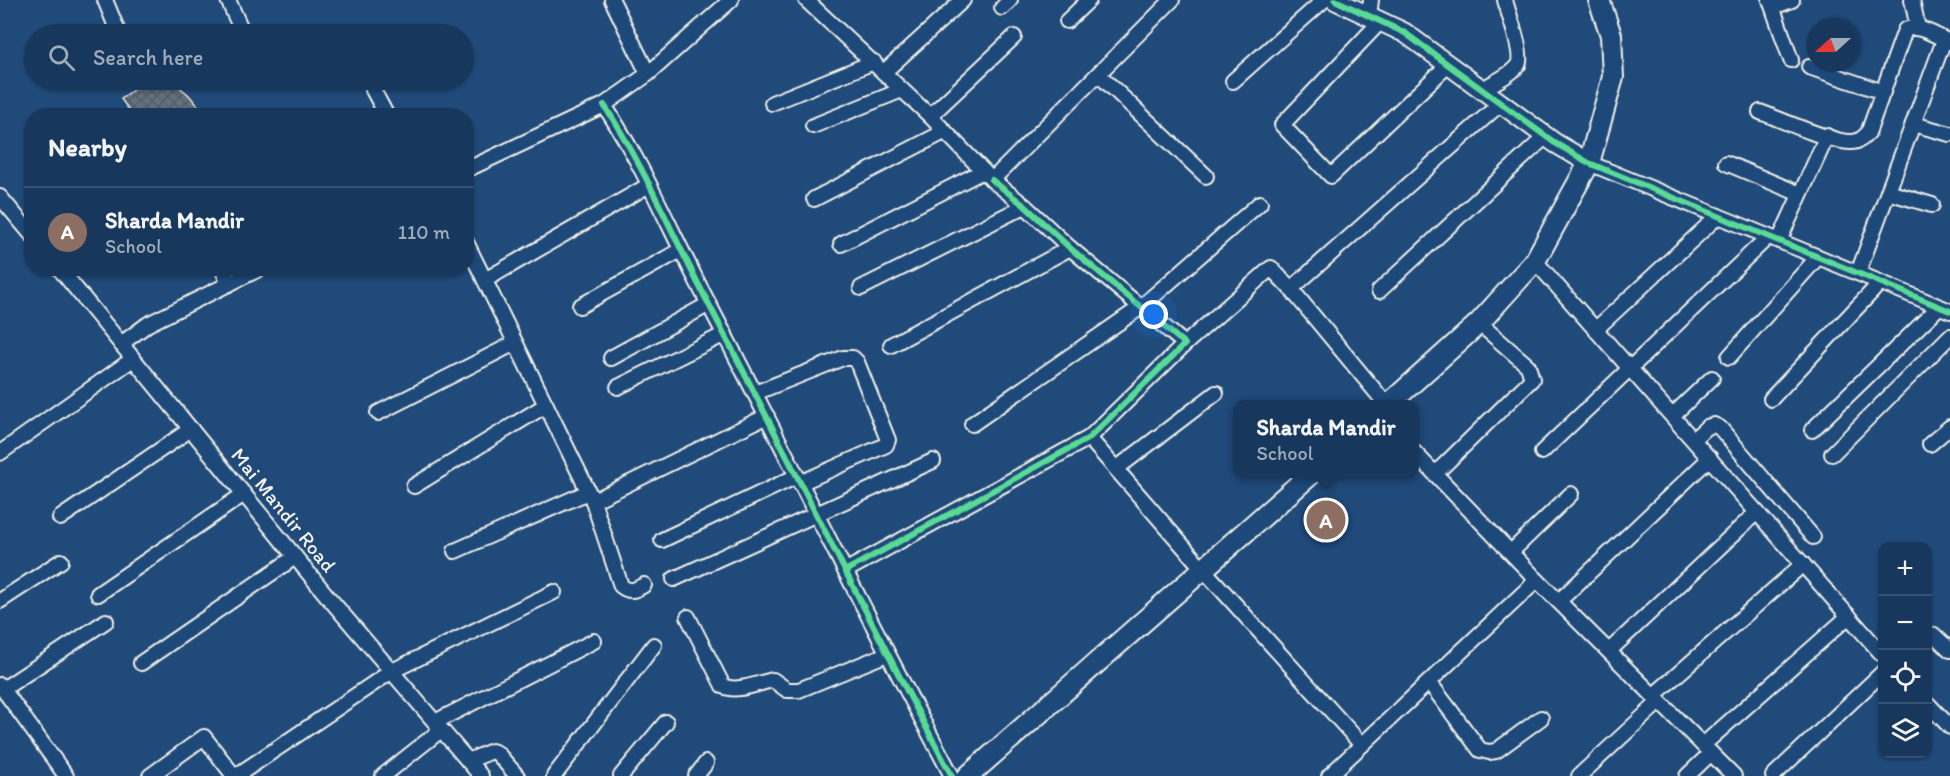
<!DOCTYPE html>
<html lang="en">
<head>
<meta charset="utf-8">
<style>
	body { margin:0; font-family:Itim,sans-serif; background:#203f62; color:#f1f3f6 }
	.controls { position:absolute; right:18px; bottom:18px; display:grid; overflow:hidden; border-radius:12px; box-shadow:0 2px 4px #0004 }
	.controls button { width:54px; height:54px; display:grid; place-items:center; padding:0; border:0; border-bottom:2px solid #365272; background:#17385c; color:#f1f3f6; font:30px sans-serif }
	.compass { position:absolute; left:1806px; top:18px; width:54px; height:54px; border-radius:50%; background:#17385c; box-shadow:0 2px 4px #0004; rotate:249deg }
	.you { position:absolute; left:1154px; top:315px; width:21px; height:21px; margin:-15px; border:4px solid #fff; border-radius:50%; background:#1a73e8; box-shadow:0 0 0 9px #1a73e833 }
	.badge { display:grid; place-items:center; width:39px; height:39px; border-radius:50%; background:#90b9f0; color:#fff; font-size:20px; font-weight:700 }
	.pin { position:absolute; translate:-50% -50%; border:3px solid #fff; box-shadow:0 2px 6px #0006 }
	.popup { position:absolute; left:1233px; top:400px; width:186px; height:78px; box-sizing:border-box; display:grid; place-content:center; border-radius:12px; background:#17385c; filter:drop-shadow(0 2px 4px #0005); font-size:20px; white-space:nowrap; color:#9eacbb }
	.popup b { font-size:22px; color:#f1f3f6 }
	.popup::after { content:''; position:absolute; left:50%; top:100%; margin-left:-12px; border:12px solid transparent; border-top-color:#17385c }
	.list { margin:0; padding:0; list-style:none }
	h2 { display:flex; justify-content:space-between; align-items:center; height:78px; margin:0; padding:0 24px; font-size:26px }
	h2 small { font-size:20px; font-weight:400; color:#9eacbb }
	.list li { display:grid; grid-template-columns:39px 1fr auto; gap:18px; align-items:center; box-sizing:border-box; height:90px; padding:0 24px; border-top:2px solid #365272 }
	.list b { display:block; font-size:22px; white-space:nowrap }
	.list p { margin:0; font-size:20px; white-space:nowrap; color:#9eacbb }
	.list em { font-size:20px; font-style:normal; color:#9eacbb }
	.icon { flex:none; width:33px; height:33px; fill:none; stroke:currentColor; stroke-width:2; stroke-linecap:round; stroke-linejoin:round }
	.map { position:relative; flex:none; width:1950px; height:776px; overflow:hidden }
	.search { position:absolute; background:#17385c; box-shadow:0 2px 4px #0004; left:24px; top:24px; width:450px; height:66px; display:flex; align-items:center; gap:15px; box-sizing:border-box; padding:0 21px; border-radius:33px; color:#9eacbb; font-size:22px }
	.panel { position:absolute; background:#17385c; box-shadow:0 2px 4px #0004; left:24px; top:108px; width:450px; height:168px; border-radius:24px }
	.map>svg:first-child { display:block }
	.building { fill:url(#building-cross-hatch); stroke:#f4f1e8; stroke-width:1.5 }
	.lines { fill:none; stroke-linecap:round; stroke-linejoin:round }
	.minor-casing { stroke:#f4f1e8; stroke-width:18 }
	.tertiary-casing { stroke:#f4f1e8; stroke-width:22 }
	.secondary-casing { stroke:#f4f1e8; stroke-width:24 }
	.minor { stroke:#1f4a7a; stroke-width:14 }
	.tertiary { stroke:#1f4a7a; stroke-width:18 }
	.secondary { stroke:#1f4a7a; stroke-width:20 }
	.cycleway-casing { stroke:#1f4a7a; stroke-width:10 }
	.cycleway { stroke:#5adb95; stroke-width:6 }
	.labels { text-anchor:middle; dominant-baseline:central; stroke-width:5; stroke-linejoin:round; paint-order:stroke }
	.street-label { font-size:21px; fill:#f4f1e8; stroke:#1f4a7a }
</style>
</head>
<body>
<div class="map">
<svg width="1950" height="776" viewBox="0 0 1950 776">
	<defs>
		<pattern id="building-cross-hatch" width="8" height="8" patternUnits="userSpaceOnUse" patternTransform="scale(1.5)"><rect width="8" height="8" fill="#626f81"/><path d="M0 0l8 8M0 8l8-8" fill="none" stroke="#545a61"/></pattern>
	</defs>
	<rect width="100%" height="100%" fill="#1f4a7a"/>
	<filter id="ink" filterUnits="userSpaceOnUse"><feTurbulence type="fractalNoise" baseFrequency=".0167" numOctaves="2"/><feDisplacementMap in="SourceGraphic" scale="12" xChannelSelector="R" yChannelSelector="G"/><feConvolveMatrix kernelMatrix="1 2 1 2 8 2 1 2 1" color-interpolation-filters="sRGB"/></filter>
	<g filter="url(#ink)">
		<polygon class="building" points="164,82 177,85 188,94 201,109 203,116 133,116 121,99 134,89"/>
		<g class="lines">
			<g class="minor-casing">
				<g id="minor">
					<polyline points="105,0 119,34"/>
					<polyline points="228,0 242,31"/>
					<polyline points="806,0 930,116 992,180 1172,0"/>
					<polyline points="1770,0 1791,60"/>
					<polyline points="1912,0 1918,28"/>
					<polyline points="1773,7 1792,0"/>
					<polyline points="1002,8 1010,0"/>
					<polyline points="1369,17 1371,0"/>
					<polyline points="1067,21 1089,0"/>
					<polyline points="1380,22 1282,125 1331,176 1448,65"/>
					<polyline points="1809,67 1883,92"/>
					<polyline points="884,72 963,0"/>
					<polyline points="648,74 731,0"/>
					<polyline points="1098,74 1206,176"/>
					<polyline points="1233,81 1324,0"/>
					<path d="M1482,89C1492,84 1512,74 1518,65C1524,54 1508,13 1505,0"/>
					<polyline points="373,90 387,116"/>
					<polyline points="772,103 874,62"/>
					<path d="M604,105C643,164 670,230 703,293C787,454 866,616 952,776"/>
					<path d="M1760,112C1780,119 1832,143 1851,142C1859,142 1863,138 1868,133L1905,30C1919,23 1937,37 1950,42"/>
					<polyline points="930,116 1014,37"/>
					<polyline points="1913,124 1950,134"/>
					<polyline points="813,126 902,90"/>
					<polyline points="1589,163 1950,311"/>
					<polyline points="1726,163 1800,194"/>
					<polyline points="466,170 604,105 648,74 612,0"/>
					<polyline points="1888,192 1932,205"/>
					<polyline points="0,197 32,235"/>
					<polyline points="814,199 944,132"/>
					<polyline points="1779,241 1827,136"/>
					<polyline points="466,242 593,501 767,416"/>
					<polyline points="841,244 983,171"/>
					<polyline points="1535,261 1882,654"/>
					<polyline points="59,268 328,597 481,776"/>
					<polyline points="222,268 229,284"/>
					<polyline points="1858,273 1944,40"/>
					<polyline points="485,280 649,185"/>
					<polyline points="861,288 1025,206"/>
					<polyline points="1291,289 1501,103"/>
					<polyline points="1379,291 1546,136"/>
					<polyline points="580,306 681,250"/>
					<polyline points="1596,329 1718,216"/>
					<polyline points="121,344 148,324 261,268"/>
					<polyline points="1185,344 1271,268 1291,289 1386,404"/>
					<polyline points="891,345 1070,248"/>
					<polyline points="1729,357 1818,257"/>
					<polyline points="611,358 709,304"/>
					<polyline points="618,387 725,334"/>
					<polyline points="755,393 843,358 853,358 857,362 888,440 886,445 800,483"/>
					<polyline points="1771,399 1880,283"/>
					<polyline points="378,413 515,343"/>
					<polyline points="1673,415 1712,378"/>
					<polyline points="972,424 1141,307 1260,203"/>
					<polyline points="1812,430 1939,307"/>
					<polyline points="1089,438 1203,569 1362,745"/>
					<polyline points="1694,439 1707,427 1714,425 1720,428 1813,537"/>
					<polyline points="1930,444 1950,427"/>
					<polyline points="1414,452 1537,580 1734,776"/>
					<polyline points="1542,452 1768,237"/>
					<polyline points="0,453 133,359"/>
					<polyline points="1832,454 1950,336"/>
					<polyline points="1116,469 1216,393"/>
					<polyline points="1435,474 1532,379 1528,366 1479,323"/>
					<polyline points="414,486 546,405"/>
					<path d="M593,501L621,586C630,593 635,590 644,585"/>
					<polyline points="60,518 191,429"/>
					<polyline points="662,540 797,476"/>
					<polyline points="455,551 588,492"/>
					<polyline points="1511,552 1571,494"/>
					<polyline points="845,571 1089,438 1185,344 1070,248 1025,206 992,180"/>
					<polyline points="674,579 933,461"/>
					<polyline points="98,594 244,494"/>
					<polyline points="0,601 61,561"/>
					<polyline points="1559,601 1710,458"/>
					<path d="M688,617L723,686C737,693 758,683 773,680L787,690H799L887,654"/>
					<polyline points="1928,636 1934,635 1950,650"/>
					<polyline points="1609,651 1757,512"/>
					<polyline points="141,663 295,557"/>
					<polyline points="1429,682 1480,750 1489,752 1496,751 1541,718"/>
					<polyline points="0,685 66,776"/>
					<polyline points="3,689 106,621"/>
					<polyline points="1653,696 1803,564"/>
					<polyline points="1928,704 1950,727"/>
					<polyline points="435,722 594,641"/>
					<polyline points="1703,745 1849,616"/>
					<polyline points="468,761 492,751 497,753 517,776"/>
					<polyline points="150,776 204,737 234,776"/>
					<polyline points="236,776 392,671 554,592"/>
					<polyline points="383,776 441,730"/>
					<polyline points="554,776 654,645"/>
					<polyline points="621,776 666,722"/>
					<polyline points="696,776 706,763"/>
					<polyline points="1329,776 1537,580"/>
					<polyline points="1579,776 1659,702"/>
					<polyline points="1687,776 1711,753"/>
					<polyline points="1773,776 1882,673"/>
				</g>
			</g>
			<g class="tertiary-casing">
				<polyline id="tertiary" points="1335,0 1405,33 1555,143 1589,163"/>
			</g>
			<g class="secondary-casing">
				<g id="secondary">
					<polyline points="1389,404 1479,323 1535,261 1589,163 1613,77 1611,35 1599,0"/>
					<polyline points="968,776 1311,474"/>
				</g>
			</g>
			<use href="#minor" class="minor"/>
			<use href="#tertiary" class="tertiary"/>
			<use href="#secondary" class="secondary"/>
			<g class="cycleway-casing">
				<g id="cycleway">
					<polyline points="1335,0 1405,33 1555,143 1589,163 1950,311"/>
					<path d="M604,105C643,164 670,230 703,293C787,454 866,616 952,776"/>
					<polyline points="845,571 1089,438 1185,344 1070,248 1025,206 992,180"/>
				</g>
			</g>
			<use href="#cycleway" class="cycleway"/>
		</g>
	</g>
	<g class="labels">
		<g class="street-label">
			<text transform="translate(284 510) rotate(51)">Mai Mandir Road</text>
		</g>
	</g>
</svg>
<div class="controls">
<button>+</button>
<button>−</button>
<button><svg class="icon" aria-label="locate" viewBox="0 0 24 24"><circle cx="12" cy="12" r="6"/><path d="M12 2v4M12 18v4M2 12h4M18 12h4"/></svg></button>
<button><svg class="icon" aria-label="layers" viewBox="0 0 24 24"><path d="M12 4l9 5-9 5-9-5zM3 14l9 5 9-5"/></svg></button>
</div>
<svg class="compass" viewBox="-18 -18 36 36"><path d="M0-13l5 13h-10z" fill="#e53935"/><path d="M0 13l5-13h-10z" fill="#9eacbb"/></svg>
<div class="you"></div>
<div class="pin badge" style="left:1326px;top:520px;background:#8d6e63">A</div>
<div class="popup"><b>Sharda Mandir</b>School</div>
<div class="search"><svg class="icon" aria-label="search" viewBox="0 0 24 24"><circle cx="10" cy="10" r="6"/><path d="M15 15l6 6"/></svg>Search here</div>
<section class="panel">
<h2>Nearby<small></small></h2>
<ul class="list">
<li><span class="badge" style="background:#8d6e63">A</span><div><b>Sharda Mandir</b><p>School</p></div><em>110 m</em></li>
</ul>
</section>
</div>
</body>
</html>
